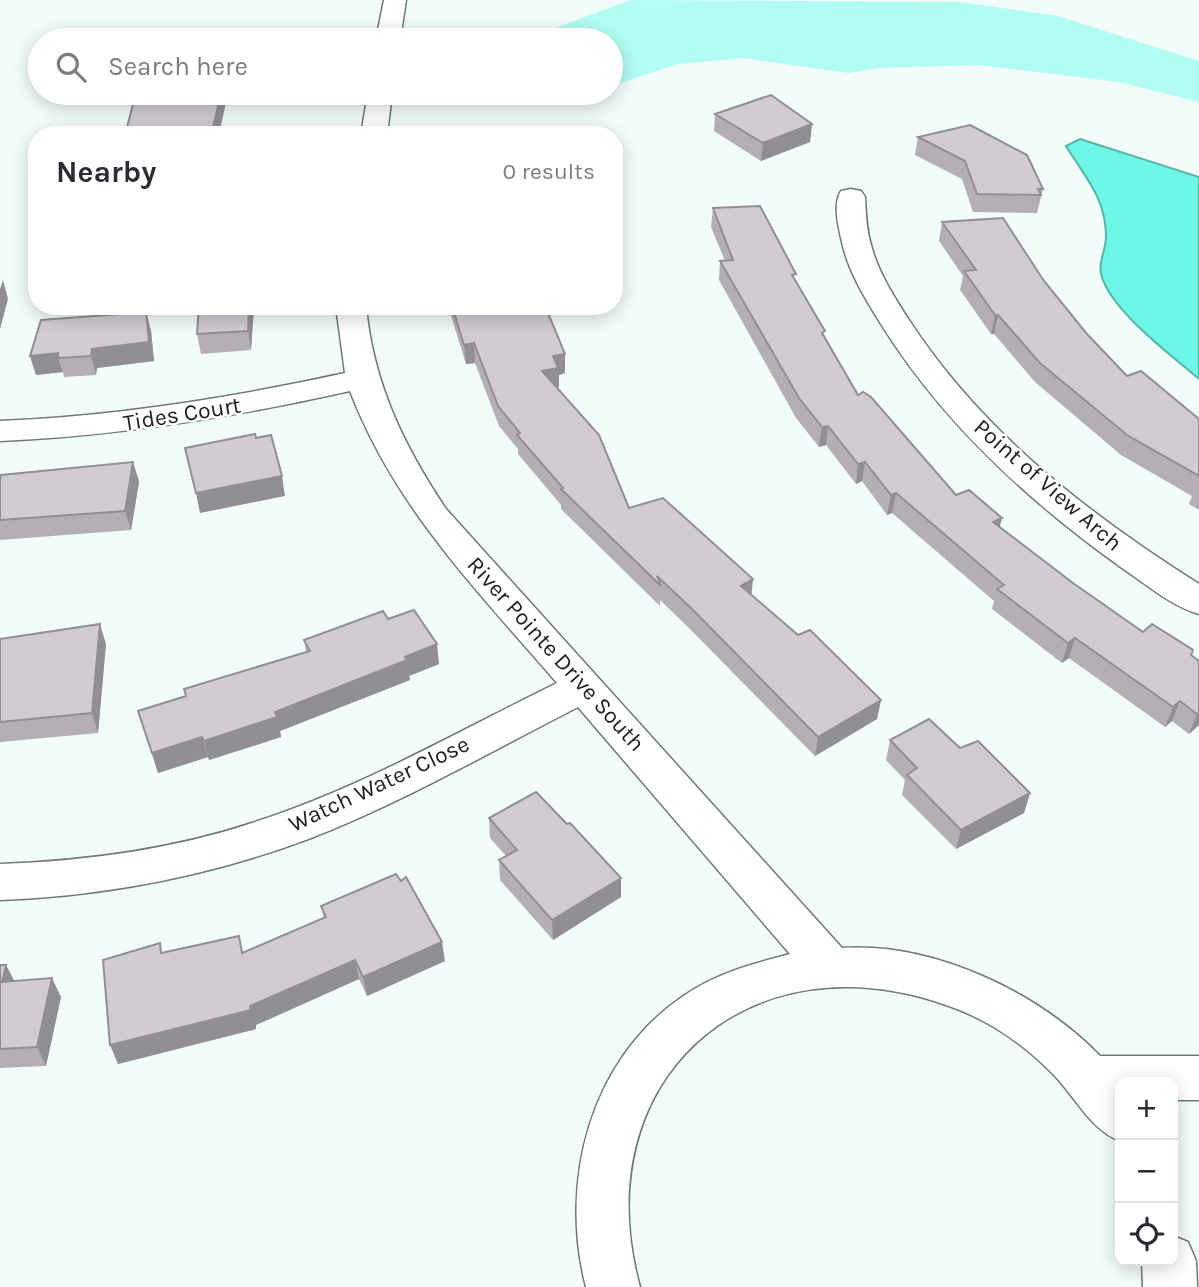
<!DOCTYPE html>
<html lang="en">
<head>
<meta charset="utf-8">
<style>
	body { margin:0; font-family:Karla,sans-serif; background:#f2f2f3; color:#2b2b33 }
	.controls { position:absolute; right:21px; bottom:21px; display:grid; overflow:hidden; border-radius:14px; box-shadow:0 4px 18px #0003 }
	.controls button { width:63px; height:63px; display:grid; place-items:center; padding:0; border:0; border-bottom:2px solid #e1e1e2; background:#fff; color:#2b2b33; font:35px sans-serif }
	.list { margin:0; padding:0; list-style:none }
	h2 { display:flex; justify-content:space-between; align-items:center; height:91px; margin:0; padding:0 28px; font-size:30px }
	h2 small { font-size:23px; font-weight:400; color:#7c7c81 }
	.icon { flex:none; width:38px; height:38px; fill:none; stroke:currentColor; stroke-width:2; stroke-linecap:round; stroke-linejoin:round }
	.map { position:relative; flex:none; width:1199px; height:1287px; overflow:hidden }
	.search { position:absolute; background:#fff; box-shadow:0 4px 18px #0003; left:28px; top:28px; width:595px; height:77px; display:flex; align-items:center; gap:18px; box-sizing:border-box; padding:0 24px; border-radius:38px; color:#7c7c81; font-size:26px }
	.panel { position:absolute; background:#fff; box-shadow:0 4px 18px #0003; left:28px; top:126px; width:595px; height:189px; border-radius:28px }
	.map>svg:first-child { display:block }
	.green { fill:#b2fdf3 }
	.water { fill:#6ef7e7; stroke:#55b6aa; stroke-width:2 }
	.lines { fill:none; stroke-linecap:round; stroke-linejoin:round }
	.minor-casing { stroke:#707978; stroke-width:3 }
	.minor { fill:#fff; fill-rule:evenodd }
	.wall { fill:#b4afb5 }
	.shaded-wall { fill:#928f94 }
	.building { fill:#d1ccd3; stroke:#928f94; stroke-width:2 }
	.labels { text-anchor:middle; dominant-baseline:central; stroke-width:5; stroke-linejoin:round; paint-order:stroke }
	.street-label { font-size:23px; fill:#1a1e1d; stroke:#fff }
</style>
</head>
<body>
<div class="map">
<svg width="1199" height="1287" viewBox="0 0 1199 1287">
	<rect width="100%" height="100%" fill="#f2fcfa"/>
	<polygon class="green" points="631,0 960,2 1058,16 1199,61 1199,102 1119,82 978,65 878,68 849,73 743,58 678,64 611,86 611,40 536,40 544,32"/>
	<path class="water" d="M1080,139L1199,177V379C1171,355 1110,310 1101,274C1098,263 1106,249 1106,237C1106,198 1085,177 1066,146Z"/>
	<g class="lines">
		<g class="minor-casing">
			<g id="minor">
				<polygon points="384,0 406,0 400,40 376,40"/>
				<polygon points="368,93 392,93 387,135 361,135"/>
				<path d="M851,189L861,191L865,197C866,213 866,229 871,245C878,272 894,297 909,320C981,431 1088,514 1199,584V614C1171,606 1146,584 1122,568C1028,501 942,422 881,324C864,297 847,269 841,238C838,224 833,203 841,191Z"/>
				<path d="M336,306H366C373,383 404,446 446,509L842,948C933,942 1038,992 1100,1056H1199V1100H1173V1082H1120V1141C1091,1130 1076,1098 1054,1075C1025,1045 989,1020 949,1006C749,933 583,1079 640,1287H586C559,1183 589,1061 682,997C714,974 752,964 790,954L578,707C490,752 403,802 311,838C210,876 107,896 0,900V864C86,861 170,850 252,823C359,789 457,732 557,683C477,590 395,508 350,391C234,417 119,436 0,441V421C117,416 231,398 345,373Z"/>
				<polygon points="1173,1236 1188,1242 1196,1261 1197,1287 1143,1287 1142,1261 1173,1261"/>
			</g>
		</g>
		<use href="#minor" class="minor"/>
	</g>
	<g class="wall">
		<polygon points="715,114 812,124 810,142 761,161 714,131"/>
		<polygon points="918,137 1043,189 1037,213 973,212 962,179 915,155"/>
		<polygon points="713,208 796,281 825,337 858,395 956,495 1073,583 1143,632 1191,656 1199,725 1189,734 1172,721 1165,727 1069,658 1062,663 992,609 994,601 892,513 887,515 862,481 856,484 826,445 819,447 796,418 719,280 720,261 725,261 711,227"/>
		<polygon points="942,222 1044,281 1087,334 1127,376 1199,419 1199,510 1189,504 1192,496 1121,455 1035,382 994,334 991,334 960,290 963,276 939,241"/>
		<polygon points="199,306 254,306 251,350 201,354 197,334"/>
		<polygon points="448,306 526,306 526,311 565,373 559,375 559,387 557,388 629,508 751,595 798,635 881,700 877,719 815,756 690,629 660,600 660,606 561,509 561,505 518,454 518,449 499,426 475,363 466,364"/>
		<polygon points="146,312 151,331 154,361 97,368 96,375 64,377 63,372 36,375 30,356"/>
		<polygon points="133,462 139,482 131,530 0,540 0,480"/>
		<polygon points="388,619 439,664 409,676 410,680 280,731 281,737 209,760 208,757 158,773 138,711 186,696 306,652 304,640"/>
		<polygon points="0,639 106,644 98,733 0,742"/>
		<polygon points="890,740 960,748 1030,793 1024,813 956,849 902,795 905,780 886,760"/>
		<polygon points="489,818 621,897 553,940 500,880 499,860 506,856 490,838"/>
		<polygon points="321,906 445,961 367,996 359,979 256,1025 256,1029 118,1064 244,952 324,919"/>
		<polygon points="0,965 14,981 61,997 46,1066 0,1068"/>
	</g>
	<g class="shaded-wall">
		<polygon points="236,30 238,40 234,40"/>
		<polygon points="221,93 228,93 219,135 213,128"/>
		<polygon points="812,124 810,142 761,161 763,143"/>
		<polygon points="3,280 8,299 0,329 0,289"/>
		<polygon points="249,306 254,306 251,350 248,331"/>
		<polygon points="146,312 151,331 154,361 97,368 96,375 91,356 92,349"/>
		<polygon points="995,315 998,315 994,334 991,334"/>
		<polygon points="474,343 475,363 466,364 464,345"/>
		<polygon points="58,353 58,358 63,372 36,375 30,356"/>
		<polygon points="565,354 565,373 559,375 559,387 543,390 542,371 553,356"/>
		<polygon points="828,426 826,445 819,447 822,427"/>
		<polygon points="133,462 139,482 131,530 125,511"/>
		<polygon points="865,462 862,481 856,484 858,464"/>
		<polygon points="282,476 285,496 200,513 196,493"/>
		<polygon points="896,493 892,513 887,515 891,495"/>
		<polygon points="1002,518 997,537 993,522"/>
		<polygon points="753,579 751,599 741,586"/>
		<polygon points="100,624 106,644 98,733 92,713"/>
		<polygon points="1075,638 1069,658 1062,663 1068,643"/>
		<polygon points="437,644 439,664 409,676 410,680 280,731 281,737 209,760 204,741"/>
		<polygon points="881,700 877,719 815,756 818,737"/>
		<polygon points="1180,701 1172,721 1165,727 1173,707"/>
		<polygon points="1199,713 1199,725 1189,734 1197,714"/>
		<polygon points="202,737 208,757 158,773 152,753"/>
		<polygon points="1030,793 1024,813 956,849 961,830"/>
		<polygon points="621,878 621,897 553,940 552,920"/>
		<polygon points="442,942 445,961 367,996 363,977"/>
		<polygon points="355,960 359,979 256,1025 256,1029 118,1064 110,1045 250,1006"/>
		<polygon points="6,965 16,984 2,982"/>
		<polygon points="52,978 61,997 46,1066 37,1047"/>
	</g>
	<g class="building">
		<polygon points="236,30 234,40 167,40 173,31"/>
		<polygon points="136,93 221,93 213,128 238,128 235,135 125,135"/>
		<polygon points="771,95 812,124 763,143 715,114"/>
		<polygon points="970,125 1027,155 1043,189 1038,189 1041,195 977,194 965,161 918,137"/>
		<polygon points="508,132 551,132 552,135 509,135"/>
		<polygon points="760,206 796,274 792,275 825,331 822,333 858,395 863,392 871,397 956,495 969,490 1002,518 993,522 1073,583 1143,632 1152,624 1193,650 1191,655 1199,661 1199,713 1197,714 1180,701 1173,707 1075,638 1068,643 997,589 1004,585 896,493 891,495 865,462 858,464 828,426 822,427 799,398 720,261 733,260 713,208"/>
		<polygon points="1003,218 1044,281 1087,334 1127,376 1141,371 1199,419 1199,476 1127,435 1040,363 998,315 995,315 964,271 976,270 942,222"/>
		<polygon points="199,306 249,306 248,331 197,334"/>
		<polygon points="452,306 526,306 526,311 546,308 565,354 553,356 558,368 542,371 599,435 629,508 663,498 753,579 741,586 798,635 810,630 881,700 818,737 692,609 657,576 661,586 561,489 563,488 517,435 520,433 498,406 474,343 464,345"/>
		<polygon points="146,312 149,342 92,349 91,356 58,358 58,353 30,356 41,320"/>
		<polygon points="255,434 256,438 271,435 282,476 196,493 185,448"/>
		<polygon points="133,462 125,511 0,520 0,480 1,475"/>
		<polygon points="414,610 437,644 405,657 407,660 275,712 277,717 204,741 202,737 152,753 138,711 186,696 184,689 310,651 304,640 383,611 388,619"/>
		<polygon points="100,624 92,713 0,722 0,639"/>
		<polygon points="929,719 960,748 978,741 1030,793 961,830 907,775 917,768 890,740"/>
		<polygon points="536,792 567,824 570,823 621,878 552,920 499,860 517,850 489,818"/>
		<polygon points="396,874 401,881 406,877 442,942 363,977 355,960 250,1006 251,1010 110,1045 103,960 160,943 161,953 239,936 242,953 326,917 321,906"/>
		<polygon points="0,965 6,965 2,982 52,978 37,1047 0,1049"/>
	</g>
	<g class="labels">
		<g class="street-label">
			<text transform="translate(182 414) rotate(-9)">Tides Court</text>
			<text transform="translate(1048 485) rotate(41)">Point of View Arch</text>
			<text transform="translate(556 654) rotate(48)">River Pointe Drive South</text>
			<text transform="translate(379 784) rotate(-25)">Watch Water Close</text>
		</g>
	</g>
</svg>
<div class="controls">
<button>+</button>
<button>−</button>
<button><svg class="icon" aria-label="locate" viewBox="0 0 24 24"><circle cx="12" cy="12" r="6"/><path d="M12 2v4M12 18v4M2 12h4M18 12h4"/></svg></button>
</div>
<div class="search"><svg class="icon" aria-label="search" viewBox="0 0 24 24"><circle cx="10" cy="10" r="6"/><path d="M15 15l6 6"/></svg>Search here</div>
<section class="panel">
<h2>Nearby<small>0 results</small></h2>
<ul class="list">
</ul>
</section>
</div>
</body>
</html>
